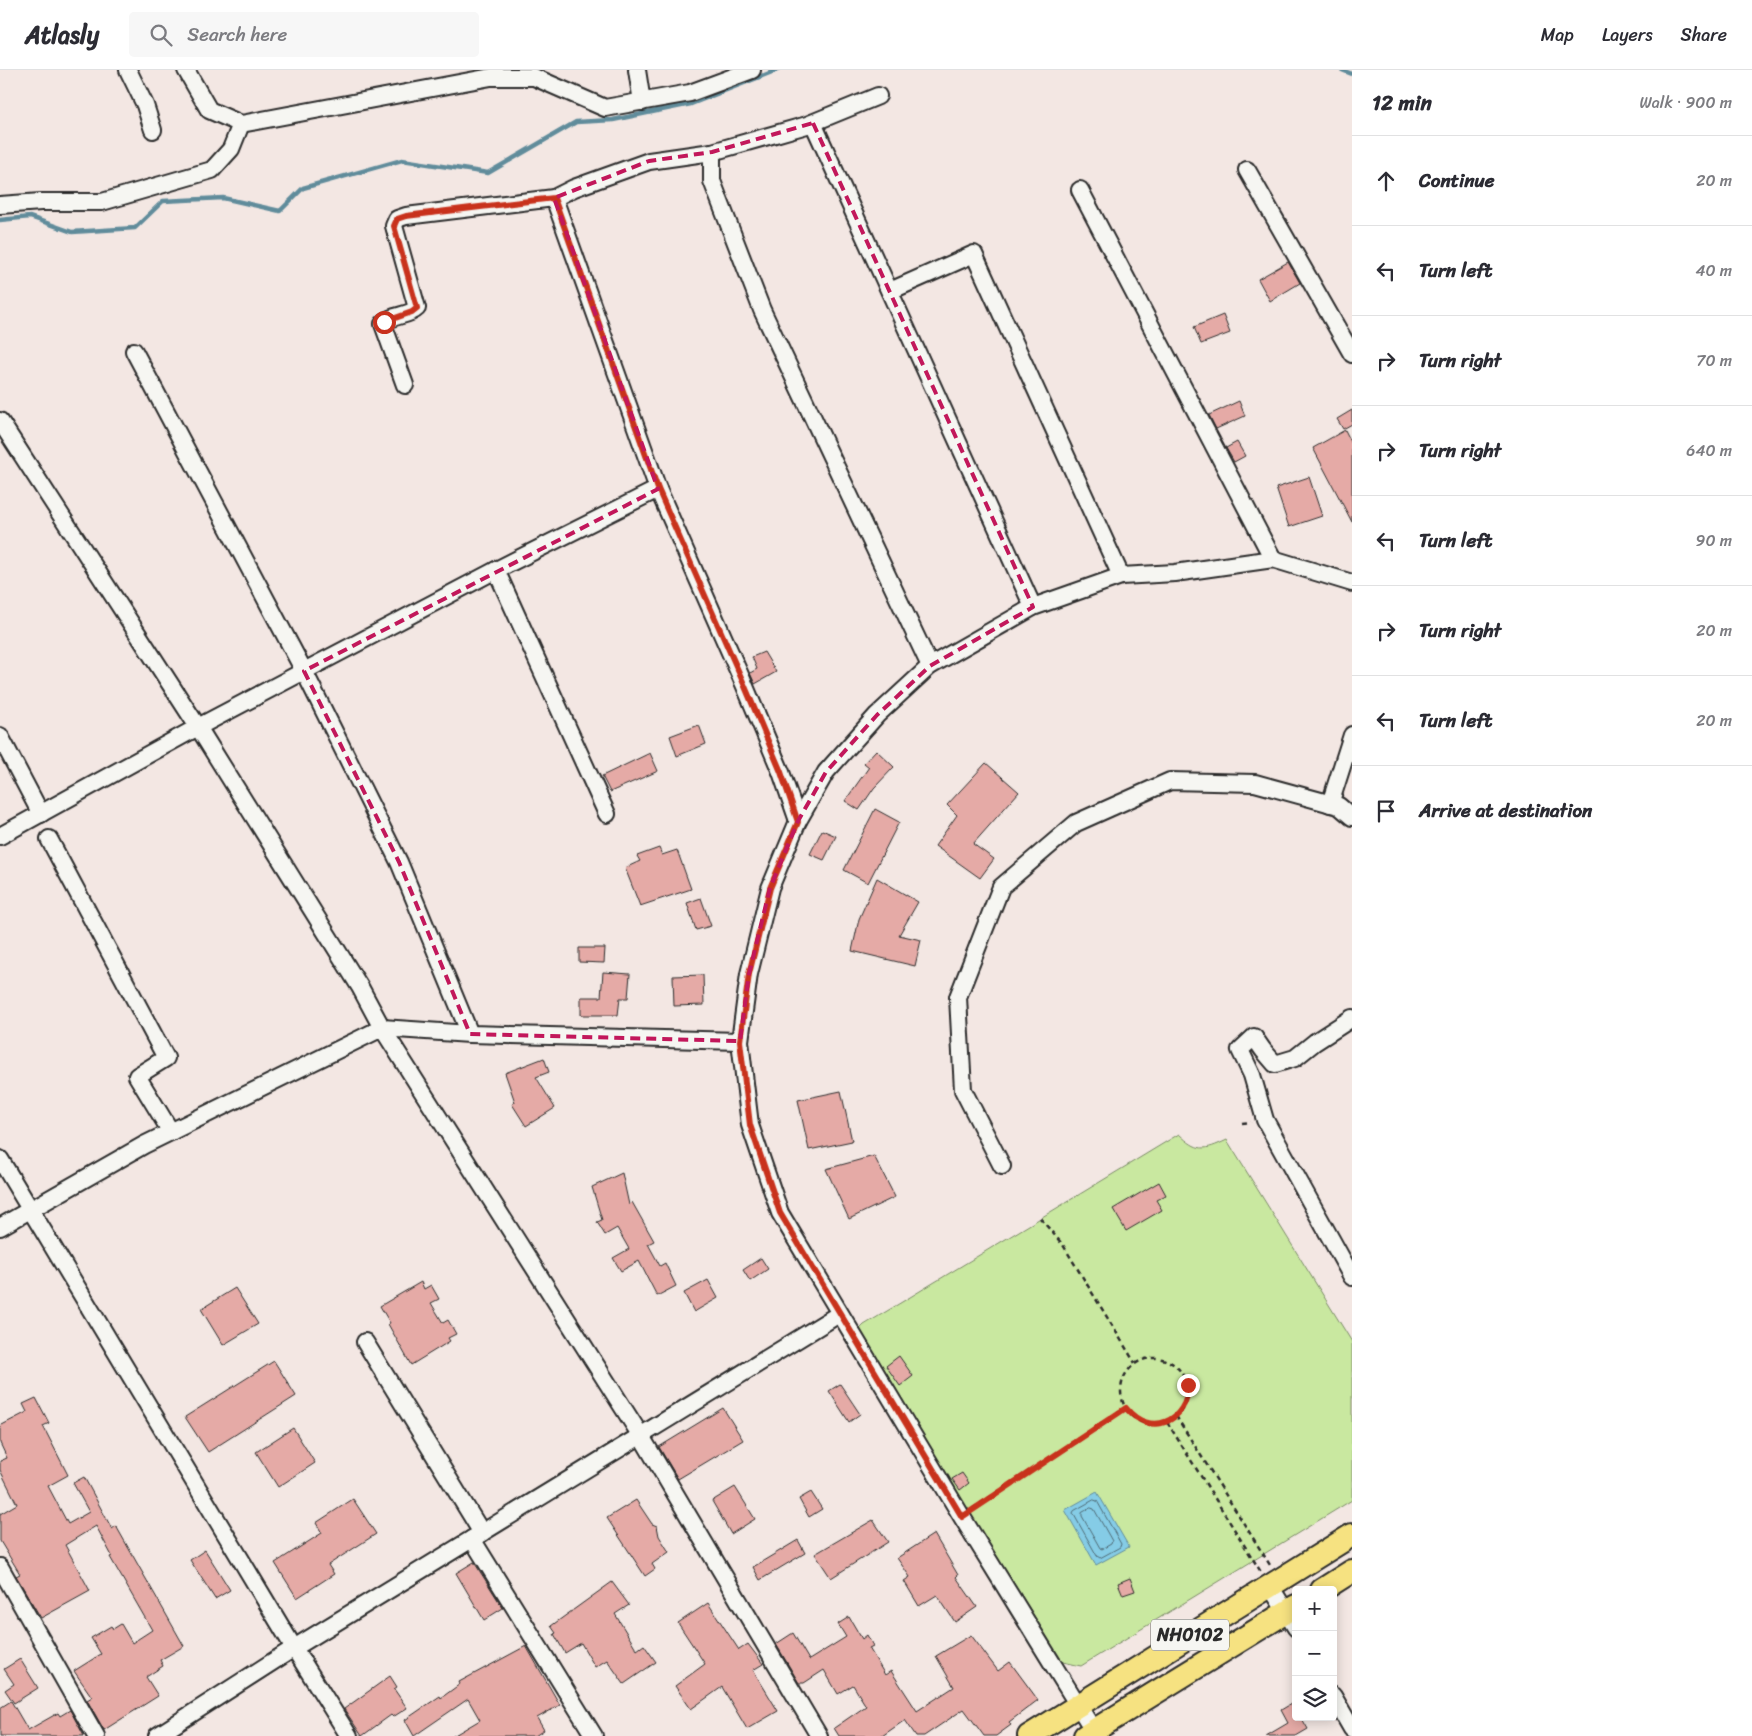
<!DOCTYPE html>
<html lang="en">
<head>
<meta charset="utf-8">
<style>
	body { margin:0; font-family:Sriracha,sans-serif; background:#f7f7f7; color:#2b2b33 }
	.controls { position:absolute; right:15px; bottom:15px; display:grid; overflow:hidden; border-radius:5px; box-shadow:0 2px 12px #0003 }
	.controls button { width:45px; height:45px; display:grid; place-items:center; padding:0; border:0; border-bottom:1px solid #e1e1e2; background:#fff; color:#2b2b33; font:25px sans-serif }
	.stop { position:absolute; width:15px; height:15px; margin:-11px; border:4px solid #c8321e; border-radius:50%; background:#fff }
	.stop.end { background:#c8321e; border-color:#fff; box-shadow:0 1px 5px #0008 }
	.list { margin:0; padding:0; list-style:none }
	h2 { display:flex; justify-content:space-between; align-items:center; height:65px; margin:0; padding:0 20px; font-size:21px }
	h2 small { font-size:16px; font-weight:400; color:#7c7c81 }
	.list li { display:grid; grid-template-columns:32px 1fr auto; gap:15px; align-items:center; box-sizing:border-box; height:90px; padding:0 20px; border-top:1px solid #e1e1e2 }
	.list b { display:block; font-size:19px; white-space:nowrap }
	.list em { font-size:16px; font-style:normal; color:#7c7c81 }
	.icon { flex:none; width:28px; height:28px; fill:none; stroke:currentColor; stroke-width:2; stroke-linecap:round; stroke-linejoin:round }
	.map { position:relative; flex:none; width:1352px; height:1666px; overflow:hidden }
	header { display:flex; align-items:center; gap:30px; box-sizing:border-box; height:70px; padding:0 25px; background:#fff; border-bottom:1px solid #e1e1e2 }
	header strong { font-size:24px }
	nav { display:flex; gap:28px; margin-inline-start:auto; font-size:18px }
	.search { width:350px; height:45px; background:#f7f7f7; display:flex; align-items:center; gap:12px; box-sizing:border-box; padding:0 18px; border-radius:5px; color:#7c7c81; font-size:19px }
	main { display:flex }
	aside { flex:1; background:#fff }
	.map>svg:first-child { display:block }
	.green { fill:#c9e8a0; stroke:#7a8a66 }
	.water { fill:#85cce6; stroke:#618c9b }
	.lines { fill:none; stroke-linecap:round; stroke-linejoin:round }
	.shore { stroke:#4f6b76; stroke-width:1 }
	.stream { stroke:#618c9b; stroke-width:4.5 }
	.building { fill:#e5aaa6; stroke:#2b2b2b }
	.minor-casing { stroke:#2b2b2b; stroke-width:20 }
	.highway-casing { stroke:#2b2b2b; stroke-width:26 }
	.path { stroke:#2b2b2b; stroke-width:2.5; stroke-dasharray:5 4; stroke-linecap:butt }
	.minor { stroke:#f6f6f2; stroke-width:16 }
	.highway { stroke:#f6e281; stroke-width:22 }
	.route { stroke:#c8321e; stroke-width:6 }
	.marked { fill:none; stroke:#c2185b; stroke-width:4; stroke-dasharray:10 6; stroke-linejoin:round }
	.labels { text-anchor:middle; dominant-baseline:central; stroke-width:5; stroke-linejoin:round; paint-order:stroke }
	.shield { fill:#f6f6f2; stroke:#686867; stroke-width:1 }
	.shield-label { font-size:18px; font-weight:bold; fill:#2b2b2b }
</style>
</head>
<body>
<header>
<strong>Atlasly</strong>
<div class="search"><svg class="icon" aria-label="search" viewBox="0 0 24 24"><circle cx="10" cy="10" r="6"/><path d="M15 15l6 6"/></svg>Search here</div>
<nav><a>Map</a><a>Layers</a><a>Share</a></nav>
</header>
<main>
<div class="map">
<svg width="1352" height="1666" viewBox="0 0 1352 1666">
	<rect width="100%" height="100%" fill="#f3e7e3"/>
	<filter id="ink" filterUnits="userSpaceOnUse"><feTurbulence type="fractalNoise" baseFrequency=".02" numOctaves="2"/><feDisplacementMap in="SourceGraphic" scale="10" xChannelSelector="R" yChannelSelector="G"/><feConvolveMatrix kernelMatrix="1 2 1 2 8 2 1 2 1" color-interpolation-filters="sRGB"/></filter>
	<g filter="url(#ink)">
		<path class="green" d="M1179,1064C1198,1082 1204,1081 1227,1070L1352,1272V1430L1081,1596L1063,1592L859,1266V1260L864,1255Z"/>
		<polygon class="water" points="1097,1422 1129,1477 1096,1495 1065,1440"/>
		<g class="lines">
			<g class="shore">
				<polygon points="1094,1430 1097,1431 1121,1474 1120,1477 1100,1488 1097,1486 1073,1443 1074,1441"/>
				<polygon points="1091,1438 1094,1439 1112,1471 1111,1474 1102,1479 1100,1478 1082,1446 1082,1443"/>
			</g>
			<g class="stream">
				<polyline points="1342,0 1352,4"/>
				<polyline points="0,150 30,147 72,162 135,158 163,131 223,128 280,141 303,118 402,90 488,103 576,52 613,50 691,34 777,0"/>
			</g>
		</g>
		<g class="building">
			<polygon points="1288,192 1300,213 1270,231 1258,209"/>
			<polygon points="1223,245 1230,263 1201,274 1194,257"/>
			<polygon points="1239,331 1245,346 1216,359 1209,345"/>
			<polygon points="1352,340 1352,354 1343,359 1337,349"/>
			<polygon points="1345,360 1352,374 1352,452 1313,378"/>
			<polygon points="1237,372 1245,386 1234,392 1226,378"/>
			<polygon points="1309,407 1322,446 1289,457 1276,418"/>
			<polygon points="764,582 776,602 755,614 750,603 757,599 752,587"/>
			<polygon points="699,655 706,674 677,686 670,666"/>
			<polygon points="876,680 894,697 874,718 859,740 845,731 869,697 864,693"/>
			<polygon points="650,683 658,701 610,722 602,706"/>
			<polygon points="986,693 1019,722 973,774 994,789 980,808 935,776 957,745 947,735"/>
			<polygon points="875,739 899,752 868,813 844,800"/>
			<polygon points="822,760 836,766 824,790 810,784"/>
			<polygon points="659,778 662,785 677,780 691,819 640,836 625,798 640,791 637,786"/>
			<polygon points="877,808 918,832 899,865 921,870 915,896 852,881 859,849"/>
			<polygon points="701,828 711,856 696,860 687,833"/>
			<polygon points="579,878 605,878 604,893 579,892"/>
			<polygon points="603,902 630,904 628,928 620,928 618,945 581,945 581,927 601,927"/>
			<polygon points="703,905 704,935 674,936 673,906"/>
			<polygon points="544,988 549,1002 536,1007 555,1038 526,1056 512,1034 515,1032 505,1003"/>
			<polygon points="841,1021 852,1071 809,1080 798,1030"/>
			<polygon points="874,1086 895,1127 849,1149 826,1099"/>
			<polygon points="622,1103 629,1135 632,1132 654,1171 648,1174 660,1196 665,1193 676,1216 657,1226 639,1191 621,1201 613,1188 629,1179 617,1158 605,1165 597,1152 602,1150 592,1117"/>
			<polygon points="1159,1112 1166,1125 1156,1130 1162,1140 1126,1161 1113,1139"/>
			<polygon points="761,1188 768,1199 750,1211 743,1200"/>
			<polygon points="708,1210 718,1228 694,1242 684,1223"/>
			<polygon points="421,1212 424,1219 431,1215 439,1229 431,1233 443,1253 448,1250 456,1264 448,1268 450,1271 411,1295 388,1254 390,1253 380,1236"/>
			<polygon points="235,1218 258,1254 223,1275 201,1239"/>
			<polygon points="899,1286 913,1306 900,1316 886,1296"/>
			<polygon points="274,1291 296,1326 208,1382 185,1347"/>
			<polygon points="840,1314 860,1344 849,1352 829,1321"/>
			<polygon points="36,1328 49,1353 43,1356 68,1405 48,1416 68,1454 89,1442 73,1413 84,1407 112,1459 116,1456 184,1576 160,1590 163,1596 146,1607 158,1626 104,1660 87,1630 92,1627 74,1601 101,1584 91,1568 111,1556 113,1559 121,1554 132,1573 152,1560 110,1487 112,1486 96,1456 65,1475 90,1521 41,1548 16,1506 20,1504 0,1471 0,1444 17,1434 0,1400 0,1391 7,1388 0,1373 0,1356 27,1342 23,1334"/>
			<polygon points="723,1338 743,1370 678,1409 659,1377"/>
			<polygon points="293,1358 315,1393 278,1417 256,1382"/>
			<polygon points="962,1403 969,1413 960,1420 952,1409"/>
			<polygon points="735,1417 755,1449 731,1464 712,1431"/>
			<polygon points="811,1422 822,1439 809,1447 799,1429"/>
			<polygon points="353,1429 376,1464 328,1495 334,1504 297,1528 275,1493 322,1463 316,1453"/>
			<polygon points="636,1430 652,1454 657,1456 659,1466 669,1482 652,1494 655,1499 645,1506 607,1448"/>
			<polygon points="873,1450 888,1472 831,1508 815,1484"/>
			<polygon points="934,1464 958,1505 956,1507 977,1537 955,1552 937,1525 919,1536 904,1511 910,1507 897,1488"/>
			<polygon points="798,1470 805,1483 760,1510 753,1497"/>
			<polygon points="205,1480 230,1520 215,1529 190,1490"/>
			<polygon points="474,1492 503,1538 484,1550 456,1503"/>
			<polygon points="1130,1508 1135,1521 1123,1525 1118,1513"/>
			<polygon points="612,1512 629,1535 615,1544 637,1580 644,1575 656,1592 624,1614 607,1590 595,1597 581,1573 565,1583 554,1564 556,1563 551,1556"/>
			<polygon points="708,1533 739,1580 748,1574 763,1594 753,1600 778,1641 747,1659 722,1617 691,1639 675,1616 705,1594 678,1553"/>
			<polygon points="849,1547 862,1569 867,1565 873,1576 869,1578 885,1605 891,1601 917,1641 954,1617 936,1586 971,1565 998,1601 1010,1592 1038,1630 1009,1652 1011,1655 996,1666 984,1666 964,1639 924,1666 916,1666 905,1650 882,1666 839,1666 834,1658 866,1636 853,1615 838,1624 824,1600 804,1613 799,1613 776,1574 793,1563 809,1590 846,1567 838,1554"/>
			<polygon points="526,1576 560,1635 537,1648 544,1660 535,1666 453,1666 480,1650 468,1629 414,1666 405,1650 440,1626 441,1628 460,1614 459,1612"/>
			<polygon points="20,1589 38,1618 14,1633 5,1620 14,1614 4,1599"/>
			<polygon points="390,1606 397,1617 394,1619 407,1638 393,1647 391,1645 362,1666 344,1639"/>
			<polygon points="11,1631 28,1660 58,1643 60,1646 70,1640 84,1666 0,1666 0,1638"/>
			<polygon points="1296,1631 1296,1647 1301,1647 1308,1659 1296,1666 1266,1666 1288,1653 1281,1640"/>
		</g>
		<g class="lines">
			<g class="minor-casing">
				<g id="minor">
					<polyline points="128,0 145,35 153,60"/>
					<polyline points="186,0 209,40 241,54 491,7 534,7 605,38 690,23 752,0"/>
					<polyline points="637,0 642,32"/>
					<polyline points="813,53 1033,537"/>
					<polyline points="712,82 712,111 762,240 930,596"/>
					<polyline points="1247,100 1352,284"/>
					<polyline points="1080,120 1273,489"/>
					<polyline points="554,128 658,419 744,614 781,702 798,751"/>
					<polyline points="0,135 41,132 102,132 212,100 231,79 241,54"/>
					<polyline points="890,221 974,184 1121,506"/>
					<polyline points="134,281 304,601 399,792 470,964"/>
					<path d="M405,315L383,254C391,244 408,247 417,238L394,156L397,149L406,146L554,128L574,118L649,91L712,82L807,55L878,26"/>
					<polyline points="0,351 198,657 360,917 382,958 641,1366 819,1666"/>
					<polyline points="496,500 607,744"/>
					<polyline points="0,666 41,744"/>
					<polyline points="1330,734 1352,665"/>
					<polyline points="0,766 198,657 496,500 658,419"/>
					<polyline points="49,769 166,988 137,1006 171,1062"/>
					<polyline points="1352,948 1315,972 1295,988 1275,994 1263,980 1254,967 1240,980 1252,1005 1265,1050 1352,1207"/>
					<polyline points="0,1089 294,1578 349,1666"/>
					<polyline points="1002,1096 963,1020 958,927 1001,817 1076,753 1170,711 1255,713 1339,736 1352,747"/>
					<polyline points="0,1157 144,1075 382,958 470,964 740,971"/>
					<polyline points="365,1272 482,1463"/>
					<polyline points="472,1469 594,1666"/>
					<polyline points="0,1497 96,1666"/>
					<polyline points="1270,1516 1296,1558"/>
					<polyline points="1333,1626 1352,1659"/>
					<polyline points="157,1666 294,1578 839,1244"/>
					<polyline points="1097,1666 962,1447 780,1143 750,1055 740,971 749,904 770,818 798,751 826,702 877,645 930,596 1033,537 1121,506 1175,503 1273,489 1352,513"/>
				</g>
			</g>
			<g class="highway-casing">
				<g id="highway">
					<polyline points="1322,1520 1352,1501"/>
					<polyline points="1029,1666 1352,1465"/>
					<polyline points="1085,1666 1296,1536"/>
				</g>
			</g>
			<g class="path">
				<polyline points="1242,1053 1251,1052"/>
				<polyline points="1040,1148 1063,1175 1135,1293"/>
				<circle cx="1154" cy="1321" r="33"/>
				<polyline points="1176,1346 1270,1495"/>
				<polyline points="1167,1352 1261,1502"/>
				<polyline points="973,1439 1125,1339"/>
			</g>
			<use href="#minor" class="minor"/>
			<use href="#highway" class="highway"/>
		</g>
	</g>
	<g class="lines" filter="url(#ink)">
		<path class="route" d="M384,252L412,242L417,238L394,156L397,149L406,146L554,128L658,419L744,614L781,702L798,752L770,818L749,904L740,971L750,1055L780,1143L962,1447L1126,1338C1150,1368 1188,1352 1188,1315"/>
	</g>
	<path class="marked" d="M813,53L1033,537L930,596L877,645L826,702L798,751L770,818L749,904L740,971L470,964L399,792L304,601L658,419L554,128L649,91L712,82Z"/>
	<g class="labels">
		<rect class="shield" x="1151" y="1549.5" width="78" height="31" rx="4"/>
		<g class="shield-label">
			<text x="1190" y="1565">NH0102</text>
		</g>
	</g>
</svg>
<div class="controls">
<button>+</button>
<button>−</button>
<button><svg class="icon" aria-label="layers" viewBox="0 0 24 24"><path d="M12 4l9 5-9 5-9-5zM3 14l9 5 9-5"/></svg></button>
</div>
<div class="stop" style="left:384px;top:252px"></div>
<div class="stop end" style="left:1188px;top:1315px"></div>
</div>
<aside>
<h2>12 min<small>Walk · 900 m</small></h2>
<ul class="list">
<li><svg class="icon" aria-label="ahead" viewBox="0 0 24 24"><path d="M12 20V5M6 11l6-6 6 6"/></svg><div><b>Continue</b></div><em>20 m</em></li>
<li><svg class="icon" aria-label="left" viewBox="0 0 24 24"><path d="M17 20v-9H6M10 6l-5 5 5 5"/></svg><div><b>Turn left</b></div><em>40 m</em></li>
<li><svg class="icon" aria-label="right" viewBox="0 0 24 24"><path d="M7 20v-9h11M14 6l5 5-5 5"/></svg><div><b>Turn right</b></div><em>70 m</em></li>
<li><svg class="icon" aria-label="right" viewBox="0 0 24 24"><path d="M7 20v-9h11M14 6l5 5-5 5"/></svg><div><b>Turn right</b></div><em>640 m</em></li>
<li><svg class="icon" aria-label="left" viewBox="0 0 24 24"><path d="M17 20v-9H6M10 6l-5 5 5 5"/></svg><div><b>Turn left</b></div><em>90 m</em></li>
<li><svg class="icon" aria-label="right" viewBox="0 0 24 24"><path d="M7 20v-9h11M14 6l5 5-5 5"/></svg><div><b>Turn right</b></div><em>20 m</em></li>
<li><svg class="icon" aria-label="left" viewBox="0 0 24 24"><path d="M17 20v-9H6M10 6l-5 5 5 5"/></svg><div><b>Turn left</b></div><em>20 m</em></li>
<li><svg class="icon" aria-label="arrive" viewBox="0 0 24 24"><path d="M6 21V4h12l-3 4 3 4H6"/></svg><div><b>Arrive at destination</b></div></li>
</ul>
</aside>
</main>
</body>
</html>
